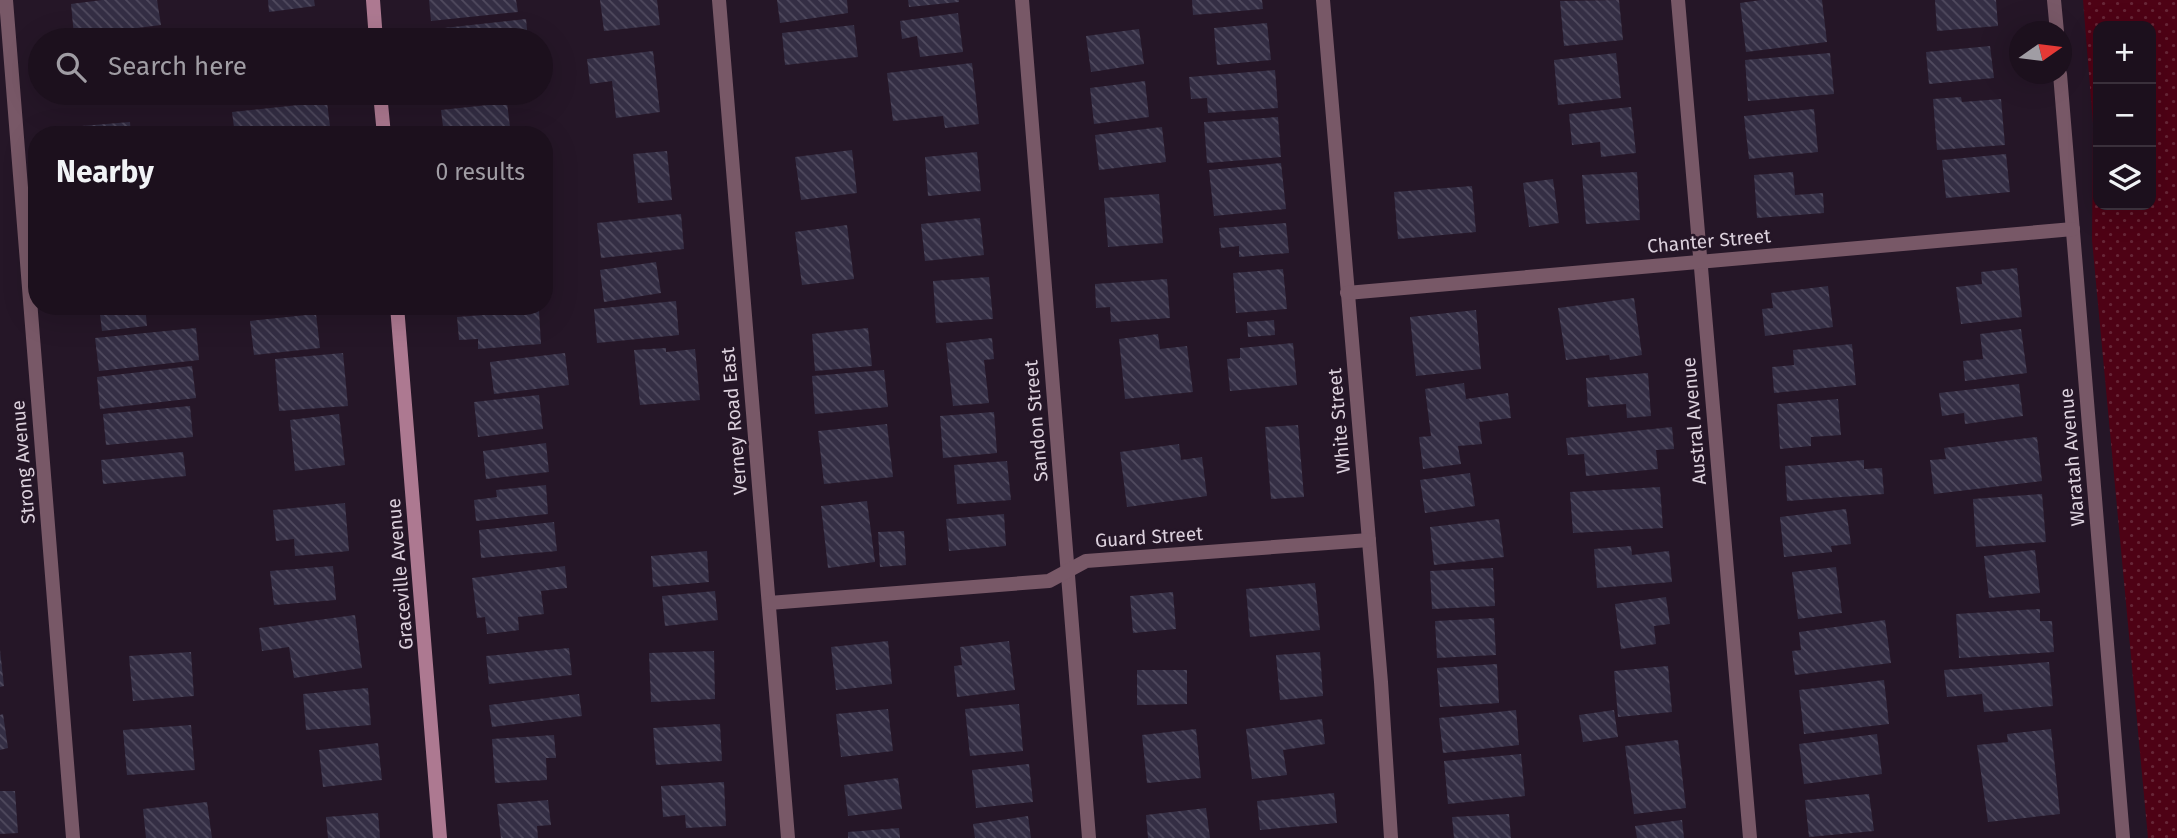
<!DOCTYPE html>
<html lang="en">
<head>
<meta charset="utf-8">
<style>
	body { margin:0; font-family:"Fira Sans",sans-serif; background:#291e2a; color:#f1f3f6 }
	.controls { position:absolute; right:21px; top:21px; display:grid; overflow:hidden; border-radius:14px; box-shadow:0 7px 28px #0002 }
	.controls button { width:63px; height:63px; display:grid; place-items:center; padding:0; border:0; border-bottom:2px solid #3a303b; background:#1c101d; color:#f1f3f6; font:35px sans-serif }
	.compass { position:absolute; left:2009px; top:21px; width:63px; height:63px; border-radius:50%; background:#1c101d; box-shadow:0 7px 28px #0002; rotate:76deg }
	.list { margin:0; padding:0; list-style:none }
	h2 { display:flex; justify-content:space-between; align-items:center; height:91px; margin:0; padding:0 28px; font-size:30px }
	h2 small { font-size:23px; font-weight:400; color:#a09da4 }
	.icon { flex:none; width:38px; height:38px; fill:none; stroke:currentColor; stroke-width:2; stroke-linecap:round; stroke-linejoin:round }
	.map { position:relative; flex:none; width:2177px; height:838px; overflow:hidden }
	.search { position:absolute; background:#1c101d; box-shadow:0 7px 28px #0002; left:28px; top:28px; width:525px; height:77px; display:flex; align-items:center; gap:18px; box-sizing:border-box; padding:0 24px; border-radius:38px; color:#a09da4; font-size:26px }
	.panel { position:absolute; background:#1c101d; box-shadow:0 7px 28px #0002; left:28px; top:126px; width:525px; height:189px; border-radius:28px }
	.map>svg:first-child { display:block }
	.park { fill:url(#park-dots); fill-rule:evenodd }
	.building { fill:url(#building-back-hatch) }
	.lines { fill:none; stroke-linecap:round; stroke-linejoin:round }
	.minor { stroke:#785867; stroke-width:14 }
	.secondary { stroke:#ad7991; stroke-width:14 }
	.labels { text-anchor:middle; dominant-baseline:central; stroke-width:5; stroke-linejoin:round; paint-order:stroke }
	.street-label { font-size:19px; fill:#dcd1dd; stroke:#251627 }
</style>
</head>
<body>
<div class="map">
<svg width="2177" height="838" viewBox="0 0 2177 838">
	<defs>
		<pattern id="park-dots" width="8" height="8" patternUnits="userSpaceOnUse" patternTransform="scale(1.75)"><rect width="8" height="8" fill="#4e0215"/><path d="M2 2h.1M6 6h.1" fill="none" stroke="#672637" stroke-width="1.8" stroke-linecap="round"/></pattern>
		<pattern id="building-back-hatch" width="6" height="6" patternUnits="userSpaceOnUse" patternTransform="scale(1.75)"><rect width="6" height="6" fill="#342e44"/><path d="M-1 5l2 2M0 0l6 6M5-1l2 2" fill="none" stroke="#514b5f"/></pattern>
	</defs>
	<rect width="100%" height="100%" fill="#251627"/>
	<path class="park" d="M2083,0H2177V838H2148L2092,240L2093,124ZM2098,26H2151V205H2098Z"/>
	<g class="building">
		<polygon points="102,0 157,0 161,25 74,36 71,4"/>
		<polygon points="268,0 314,0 315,6 269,12"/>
		<polygon points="429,0 516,0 518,12 431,21"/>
		<polygon points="600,0 657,0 660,25 604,31"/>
		<polygon points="777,0 847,0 848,13 780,23"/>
		<polygon points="908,0 959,0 959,2 909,7"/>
		<polygon points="1192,0 1262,0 1263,9 1193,15"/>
		<polygon points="1619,0 1623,40 1564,46 1560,1"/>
		<polygon points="1761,0 1822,0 1827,42 1746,52 1740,3"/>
		<polygon points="1935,0 1996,0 1998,26 1937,31"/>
		<polygon points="958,13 963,52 920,57 917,36 902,39 900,21"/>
		<polygon points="526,19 528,40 436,40 435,29"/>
		<polygon points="1267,23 1271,60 1217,65 1214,28"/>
		<polygon points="854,25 858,57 785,65 782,33"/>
		<polygon points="315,28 316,40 241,40 241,34"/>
		<polygon points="1139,29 1144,64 1091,72 1086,36"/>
		<polygon points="1990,46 1994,78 1929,84 1926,52"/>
		<polygon points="653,51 660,112 616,118 612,81 590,84 587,59"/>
		<polygon points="1616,53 1621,98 1558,105 1554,60"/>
		<polygon points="1830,53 1834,94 1748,101 1745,60"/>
		<polygon points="972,63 979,124 945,128 943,116 893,121 887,73"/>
		<polygon points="1275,70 1278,108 1208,113 1207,98 1191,99 1189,77"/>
		<polygon points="1145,81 1149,117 1094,124 1090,88"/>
		<polygon points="76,93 127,93 128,100 77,104"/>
		<polygon points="237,93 304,93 304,94 238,103"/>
		<polygon points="444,93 508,93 508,96 444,101"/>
		<polygon points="1961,97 1962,102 2001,99 2005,145 1937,150 1933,99"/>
		<polygon points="327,102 331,135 235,135 232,112"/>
		<polygon points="507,103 511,135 444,135 441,110"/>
		<polygon points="1631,107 1636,153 1601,157 1600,142 1572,145 1569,114"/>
		<polygon points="1814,109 1818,152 1749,159 1744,116"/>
		<polygon points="1278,117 1281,157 1207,163 1204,122"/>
		<polygon points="130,122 131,135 83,135 82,126"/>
		<polygon points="1162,127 1166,162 1099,170 1095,135"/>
		<polygon points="852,150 857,193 801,200 795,157"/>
		<polygon points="667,151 672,200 638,203 633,154"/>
		<polygon points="977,152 981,191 928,196 925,157"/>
		<polygon points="2006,154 2010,192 1946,198 1942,160"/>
		<polygon points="1281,163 1286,209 1214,216 1209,170"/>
		<polygon points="1637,172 1640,220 1586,224 1582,175"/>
		<polygon points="1793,172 1795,195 1823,193 1824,213 1757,218 1754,175"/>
		<polygon points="1553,179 1559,223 1529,227 1523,183"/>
		<polygon points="1472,186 1476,232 1398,239 1394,192"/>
		<polygon points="1159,194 1163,243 1108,247 1104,198"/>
		<polygon points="681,214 684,249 601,258 597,223"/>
		<polygon points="980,218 984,255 925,261 921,224"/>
		<polygon points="1286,223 1289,253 1239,257 1239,246 1221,248 1219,228"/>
		<polygon points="847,225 854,279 802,285 795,232"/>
		<polygon points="656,262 661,293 604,302 600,270"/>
		<polygon points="2017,268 2022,317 1961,324 1956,287 1982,284 1981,272"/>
		<polygon points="1283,269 1287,309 1236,313 1233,273"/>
		<polygon points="989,277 993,319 936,323 933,281"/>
		<polygon points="1167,279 1170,318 1111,322 1110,307 1096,308 1095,284"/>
		<polygon points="1828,286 1833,327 1765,336 1762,309 1773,308 1771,293"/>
		<polygon points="1634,298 1642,355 1610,360 1609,355 1566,360 1558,308"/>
		<polygon points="676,301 679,335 597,343 594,309"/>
		<polygon points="99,306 145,306 147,326 102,331"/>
		<polygon points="1476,310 1481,369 1416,376 1410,317"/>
		<polygon points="539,311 541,344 478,349 478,339 459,340 457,317"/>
		<polygon points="316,314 320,348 254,355 250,321"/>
		<polygon points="1274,320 1275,335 1248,337 1247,322"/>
		<polygon points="196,328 199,360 99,371 95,338"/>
		<polygon points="868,328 872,366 815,371 812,334"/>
		<polygon points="2021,329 2027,373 1965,381 1963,361 1983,359 1980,334"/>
		<polygon points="1158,334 1160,349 1187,346 1193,392 1125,399 1119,339"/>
		<polygon points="992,338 994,359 984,360 989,403 953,406 946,343"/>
		<polygon points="1293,343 1297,385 1230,391 1227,359 1240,358 1240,348"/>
		<polygon points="1852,344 1856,385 1774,393 1772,367 1794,365 1793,350"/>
		<polygon points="666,348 666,352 695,349 700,400 640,405 634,350"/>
		<polygon points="343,353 348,406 279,411 275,359"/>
		<polygon points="565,353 569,385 494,394 490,362"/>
		<polygon points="192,366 196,398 100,409 97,377"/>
		<polygon points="884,370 888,407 815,414 812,376"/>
		<polygon points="1648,373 1651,416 1627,418 1626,404 1588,407 1586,378"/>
		<polygon points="1464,383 1466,399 1508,393 1511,418 1479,422 1482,444 1458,446 1461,464 1423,469 1419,437 1431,436 1425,389"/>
		<polygon points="2019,384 2023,416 1965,424 1964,413 1942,416 1939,393"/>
		<polygon points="539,395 543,429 478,437 474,402"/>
		<polygon points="1838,399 1841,435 1811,437 1811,446 1780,449 1777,404"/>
		<polygon points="190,406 193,437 106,445 103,414"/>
		<polygon points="994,412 997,453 943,458 940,416"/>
		<polygon points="339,414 345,465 295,471 290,420"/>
		<polygon points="887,424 893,477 824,484 818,431"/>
		<polygon points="1298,425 1304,497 1271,499 1265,427"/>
		<polygon points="1672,427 1674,449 1656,450 1658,469 1586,476 1584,454 1568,455 1566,438"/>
		<polygon points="2037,437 2042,481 1934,494 1930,460 1946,459 1944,448"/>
		<polygon points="546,443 549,472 486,479 483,451"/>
		<polygon points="1179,444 1181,460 1202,457 1207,496 1127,507 1120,452"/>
		<polygon points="183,452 186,476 103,484 101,460"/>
		<polygon points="1864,460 1864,469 1882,468 1884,494 1787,501 1785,466"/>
		<polygon points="1007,461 1011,500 957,504 954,465"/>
		<polygon points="1470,473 1475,506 1425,513 1420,480"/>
		<polygon points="546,485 548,514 476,521 474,500 497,497 496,490"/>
		<polygon points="1660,487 1663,528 1573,533 1570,492"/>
		<polygon points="2042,494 2046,542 1976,547 1973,499"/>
		<polygon points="867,501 875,562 828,568 821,506"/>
		<polygon points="345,503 349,551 295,556 294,539 276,541 273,510"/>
		<polygon points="1846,509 1851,544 1831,546 1832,552 1784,557 1780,517"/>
		<polygon points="1004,514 1006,546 949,551 946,519"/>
		<polygon points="1499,519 1504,557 1434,565 1430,527"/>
		<polygon points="554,522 557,551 481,558 479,530"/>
		<polygon points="904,531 906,565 880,567 878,532"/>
		<polygon points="1631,546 1632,555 1669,551 1672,582 1597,588 1594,549"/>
		<polygon points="2035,550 2040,593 1989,598 1984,556"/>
		<polygon points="707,551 709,582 653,587 651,556"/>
		<polygon points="333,566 336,600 274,605 270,571"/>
		<polygon points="565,566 567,588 541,591 544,614 518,617 519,630 487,634 485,617 477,618 472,578"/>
		<polygon points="1836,567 1842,613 1798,619 1792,572"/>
		<polygon points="1493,568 1495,606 1432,609 1430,571"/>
		<polygon points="1315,583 1320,630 1250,637 1246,589"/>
		<polygon points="715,591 718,620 665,626 662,596"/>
		<polygon points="1173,592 1176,629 1133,633 1130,596"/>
		<polygon points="1666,597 1670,624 1654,626 1656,644 1621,649 1615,604"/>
		<polygon points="2040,609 2040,621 2052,621 2054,652 1959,658 1956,614"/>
		<polygon points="355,615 362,668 294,678 289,647 262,651 259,628"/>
		<polygon points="1494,618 1496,655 1437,658 1435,621"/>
		<polygon points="1885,620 1891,663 1795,675 1792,651 1801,650 1799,632"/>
		<polygon points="888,641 892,684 836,690 831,647"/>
		<polygon points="1009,641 1015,690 957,697 954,666 962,665 960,647"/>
		<polygon points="569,648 572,675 489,684 486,656"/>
		<polygon points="0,650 4,686 0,687"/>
		<polygon points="714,651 715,699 651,702 649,653"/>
		<polygon points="191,652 194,696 133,701 129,656"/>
		<polygon points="1320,652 1323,696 1280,700 1276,655"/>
		<polygon points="2049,662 2053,706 1984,712 1982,694 1947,697 1944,670"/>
		<polygon points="1497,664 1499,703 1440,707 1437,668"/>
		<polygon points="1668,666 1672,712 1618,717 1614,671"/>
		<polygon points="1137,670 1187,670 1187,704 1137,705"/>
		<polygon points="1884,680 1889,724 1804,734 1799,690"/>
		<polygon points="368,688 371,725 306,730 303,694"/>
		<polygon points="579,694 582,716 492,727 489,705"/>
		<polygon points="1019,704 1023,751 970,756 965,709"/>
		<polygon points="888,709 893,751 841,757 836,714"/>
		<polygon points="1516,710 1519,745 1443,753 1439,718"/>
		<polygon points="1614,710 1618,737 1583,742 1579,715"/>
		<polygon points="3,714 8,748 0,750 0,715"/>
		<polygon points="1322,719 1325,744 1283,750 1287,775 1252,779 1246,729"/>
		<polygon points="720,724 722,761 656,765 653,728"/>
		<polygon points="191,725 195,770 127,775 123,730"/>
		<polygon points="1196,729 1201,778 1147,783 1142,735"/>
		<polygon points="2051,729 2060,814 1988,822 1977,745 2008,742 2007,734"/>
		<polygon points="1877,734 1882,774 1804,784 1799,744"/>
		<polygon points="554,735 556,758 546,758 547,780 495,783 492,739"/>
		<polygon points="1678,740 1686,808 1634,814 1625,746"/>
		<polygon points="378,743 382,780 323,787 319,750"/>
		<polygon points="1521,754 1525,796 1448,804 1444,761"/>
		<polygon points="1029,764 1033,802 976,808 972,770"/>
		<polygon points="898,778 902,809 848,816 844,785"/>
		<polygon points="724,782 726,826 686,828 685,815 663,817 661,786"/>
		<polygon points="0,791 15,791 18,833 0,834"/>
		<polygon points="1334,793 1337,823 1260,830 1257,801"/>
		<polygon points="1869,794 1874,831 1809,837 1805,800"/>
		<polygon points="548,800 551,825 537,826 538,838 501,838 497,804"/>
		<polygon points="207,802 212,838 146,838 143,809"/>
		<polygon points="1206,808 1210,838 1148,838 1146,815"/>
		<polygon points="378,813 380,838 328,838 326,817"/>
		<polygon points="1509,814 1511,838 1454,838 1452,817"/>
		<polygon points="1028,816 1031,838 975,838 973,824"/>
		<polygon points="1682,820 1684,838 1637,838 1635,826"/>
		<polygon points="899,828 900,838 848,838 848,832"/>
	</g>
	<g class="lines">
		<g class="minor">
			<polyline points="6,0 73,838"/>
			<polyline points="719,0 788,838"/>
			<polyline points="1022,0 1089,838"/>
			<polyline points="1323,0 1381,682 1391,838"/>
			<polyline points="1678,0 1750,838"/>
			<polyline points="2054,0 2057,32"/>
			<polyline points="2060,74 2123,838"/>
			<polyline points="1347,293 2073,229"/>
			<polyline points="769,603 1049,581 1086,561 1369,540"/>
		</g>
		<g class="secondary">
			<polyline points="373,0 376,40"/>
			<polyline points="380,93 384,135"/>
			<polyline points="397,306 440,838"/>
		</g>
	</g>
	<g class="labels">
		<g class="street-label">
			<text transform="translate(1709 241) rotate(-5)">Chanter Street</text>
			<text transform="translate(734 421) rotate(-95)">Verney Road East</text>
			<text transform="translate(1036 421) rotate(-95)">Sandon Street</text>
			<text transform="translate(1339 421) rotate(-95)">White Street</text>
			<text transform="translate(1694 421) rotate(-95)">Austral Avenue</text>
			<text transform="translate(2072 457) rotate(-95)">Waratah Avenue</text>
			<text transform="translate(23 462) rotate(-95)">Strong Avenue</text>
			<text transform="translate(1149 537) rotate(-4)">Guard Street</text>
			<text transform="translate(400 574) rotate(-95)">Graceville Avenue</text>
		</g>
	</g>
</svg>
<div class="controls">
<button>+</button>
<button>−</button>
<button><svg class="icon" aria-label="layers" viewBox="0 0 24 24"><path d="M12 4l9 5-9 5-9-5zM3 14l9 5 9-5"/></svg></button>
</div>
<svg class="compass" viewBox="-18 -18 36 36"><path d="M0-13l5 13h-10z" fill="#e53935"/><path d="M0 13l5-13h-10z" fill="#a09da4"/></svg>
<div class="search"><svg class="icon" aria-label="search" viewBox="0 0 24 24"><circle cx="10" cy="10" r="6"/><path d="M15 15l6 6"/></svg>Search here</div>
<section class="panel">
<h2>Nearby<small>0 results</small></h2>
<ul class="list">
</ul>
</section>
</div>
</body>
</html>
